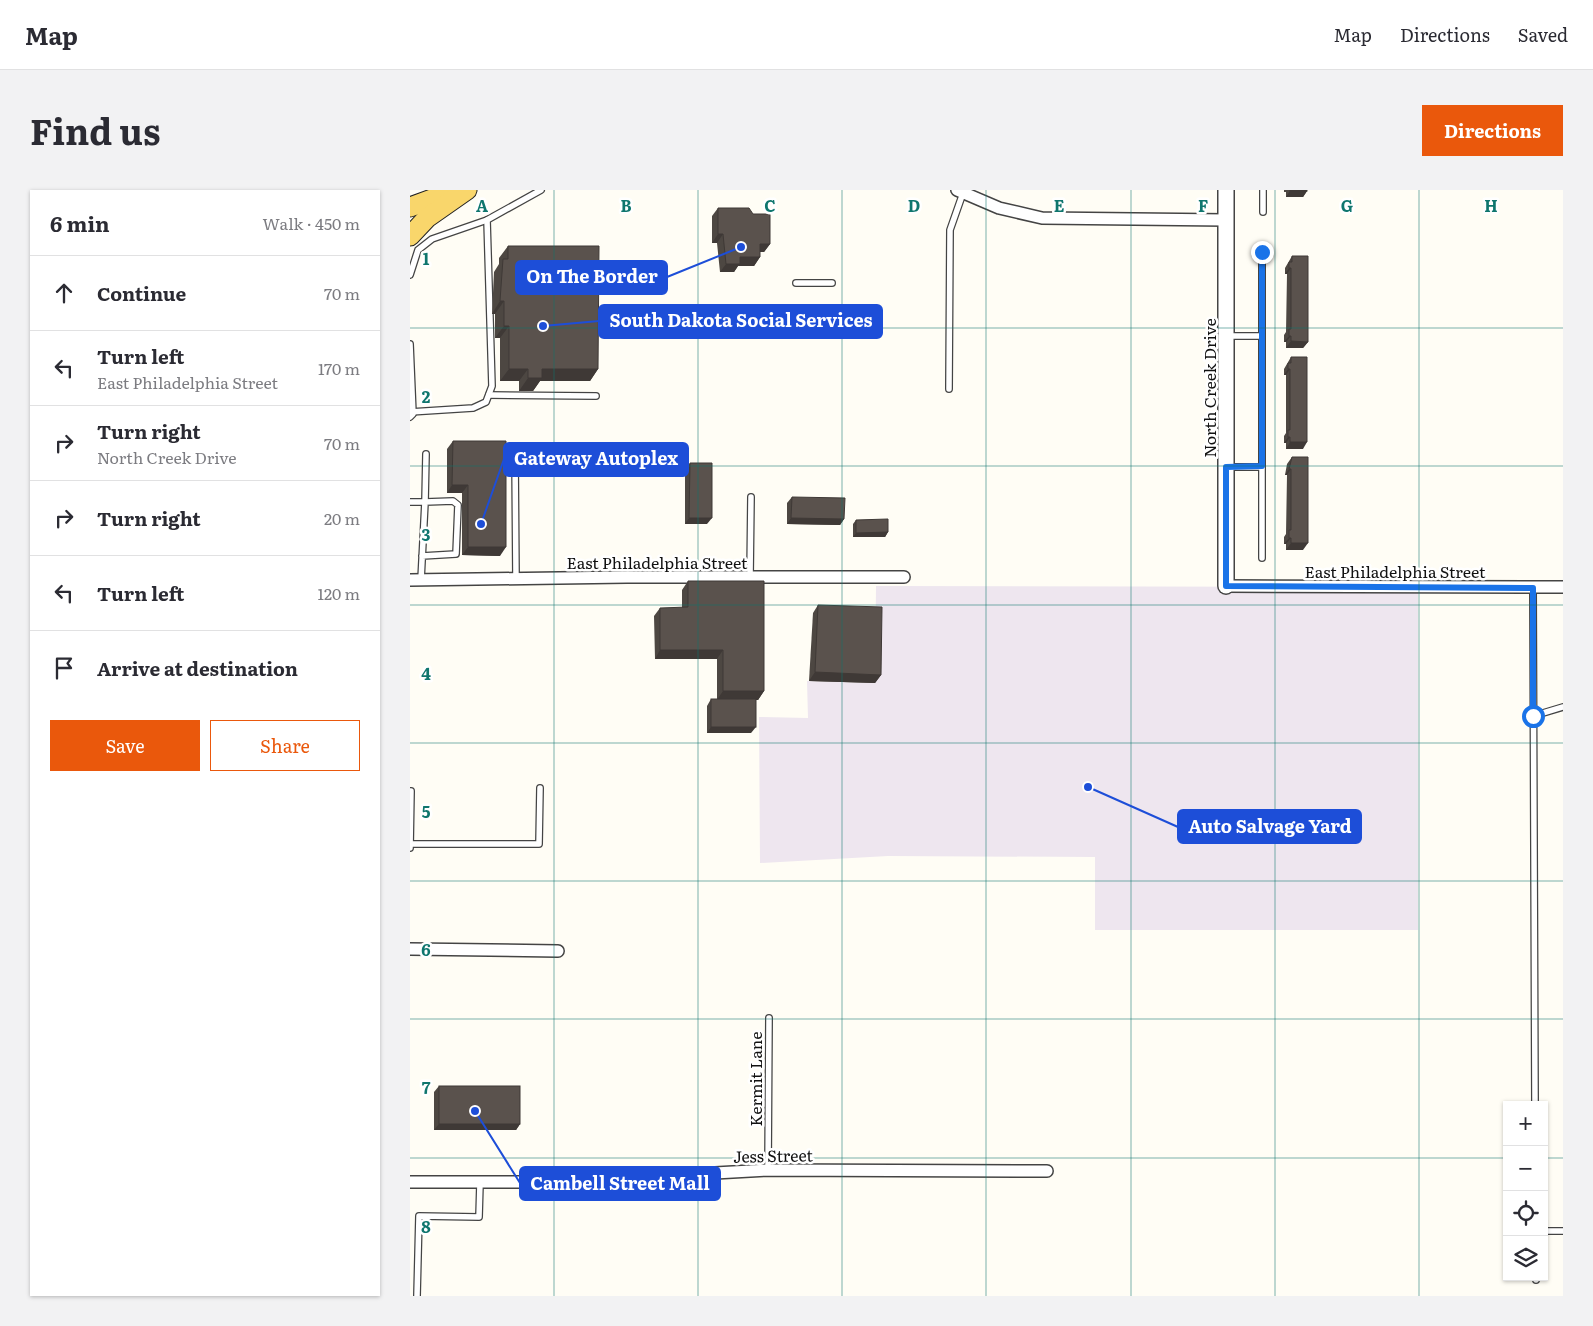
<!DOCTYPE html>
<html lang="en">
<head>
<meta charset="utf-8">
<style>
	body { margin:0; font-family:Literata,serif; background:#f2f2f3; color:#2b2b33 }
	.controls { position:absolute; right:15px; bottom:15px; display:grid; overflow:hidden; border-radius:0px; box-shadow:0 1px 4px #0004 }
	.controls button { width:45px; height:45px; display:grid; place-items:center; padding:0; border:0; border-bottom:1px solid #e1e1e2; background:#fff; color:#2b2b33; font:25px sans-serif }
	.stop { position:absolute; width:15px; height:15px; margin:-11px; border:4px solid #1a73e8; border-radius:50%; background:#fff }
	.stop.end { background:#1a73e8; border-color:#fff; box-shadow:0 1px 5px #0008 }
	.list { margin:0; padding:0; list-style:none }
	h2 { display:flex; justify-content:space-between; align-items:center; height:65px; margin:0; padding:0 20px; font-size:21px }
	h2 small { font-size:16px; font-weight:400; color:#7c7c81 }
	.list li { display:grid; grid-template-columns:32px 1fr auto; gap:15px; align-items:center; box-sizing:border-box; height:75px; padding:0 20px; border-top:1px solid #e1e1e2 }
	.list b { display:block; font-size:19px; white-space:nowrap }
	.list p { margin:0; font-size:16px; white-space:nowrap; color:#7c7c81 }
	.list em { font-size:16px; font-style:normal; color:#7c7c81 }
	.actions { display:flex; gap:10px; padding:15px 20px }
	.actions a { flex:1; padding:11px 0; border:1px solid #ea580c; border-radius:0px; text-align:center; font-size:18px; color:#ea580c }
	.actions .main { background:#ea580c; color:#fff }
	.icon { flex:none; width:28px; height:28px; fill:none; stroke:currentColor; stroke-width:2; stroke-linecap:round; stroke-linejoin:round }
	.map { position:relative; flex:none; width:1153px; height:1106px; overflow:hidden; border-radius:0px }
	header { display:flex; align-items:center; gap:30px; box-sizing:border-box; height:70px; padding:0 25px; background:#fff; border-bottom:1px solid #e1e1e2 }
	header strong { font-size:24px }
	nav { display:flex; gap:28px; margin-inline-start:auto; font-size:18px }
	.intro { display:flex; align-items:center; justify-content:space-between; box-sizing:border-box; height:120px; padding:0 30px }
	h1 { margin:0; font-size:35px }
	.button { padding:12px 22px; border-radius:0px; background:#ea580c; color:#fff; font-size:18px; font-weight:700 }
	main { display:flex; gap:30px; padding:0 30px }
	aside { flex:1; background:#fff; border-radius:0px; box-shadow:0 1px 4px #0004 }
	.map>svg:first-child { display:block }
	.industrial { fill:#eee6ef }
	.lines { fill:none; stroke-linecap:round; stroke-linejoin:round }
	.service-casing { stroke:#444; stroke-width:8 }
	.minor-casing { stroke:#444; stroke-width:14 }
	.tertiary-casing { stroke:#444; stroke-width:18 }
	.primary-casing { stroke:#222; stroke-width:21 }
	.service { stroke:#fff; stroke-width:5.5 }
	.minor { stroke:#fff; stroke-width:11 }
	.tertiary { stroke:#fff; stroke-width:15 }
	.primary { stroke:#f9d66b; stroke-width:19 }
	.wall { fill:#4d4742 }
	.shaded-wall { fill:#3f3936 }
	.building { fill:#5a524d; stroke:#3f3936 }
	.route { stroke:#1a73e8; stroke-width:6 }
	.grid { fill:none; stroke:#0f766e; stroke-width:1; stroke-opacity:0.55 }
	.labels { text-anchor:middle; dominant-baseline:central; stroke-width:5; stroke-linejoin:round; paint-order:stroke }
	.street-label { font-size:16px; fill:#111; stroke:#fff }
	.grid-label { font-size:16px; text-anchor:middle; font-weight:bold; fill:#0f766e; stroke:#fff; stroke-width:5; stroke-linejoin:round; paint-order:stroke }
	.leader { fill:none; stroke:#1d4ed8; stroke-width:2 }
	.callout-dot { fill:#1d4ed8; stroke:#fff; stroke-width:2 }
	.callout { fill:#1d4ed8; stroke:#1d4ed8; stroke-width:2 }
	.callout-label { font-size:18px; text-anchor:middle; font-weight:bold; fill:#fff }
</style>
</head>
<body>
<header>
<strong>Map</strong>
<nav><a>Map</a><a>Directions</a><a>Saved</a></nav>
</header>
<div class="intro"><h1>Find us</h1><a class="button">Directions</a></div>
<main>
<aside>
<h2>6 min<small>Walk · 450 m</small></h2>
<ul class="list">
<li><svg class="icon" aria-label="ahead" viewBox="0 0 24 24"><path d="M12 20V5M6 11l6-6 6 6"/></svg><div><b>Continue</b></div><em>70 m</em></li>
<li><svg class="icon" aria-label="left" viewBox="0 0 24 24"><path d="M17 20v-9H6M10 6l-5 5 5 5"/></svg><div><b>Turn left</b><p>East Philadelphia Street</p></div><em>170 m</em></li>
<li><svg class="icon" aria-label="right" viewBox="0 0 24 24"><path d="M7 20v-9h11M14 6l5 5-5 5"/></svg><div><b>Turn right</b><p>North Creek Drive</p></div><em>70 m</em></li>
<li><svg class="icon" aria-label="right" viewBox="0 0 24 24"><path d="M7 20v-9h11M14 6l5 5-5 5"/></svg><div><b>Turn right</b></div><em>20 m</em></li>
<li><svg class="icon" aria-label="left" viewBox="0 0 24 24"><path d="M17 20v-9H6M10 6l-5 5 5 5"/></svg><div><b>Turn left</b></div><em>120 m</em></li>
<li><svg class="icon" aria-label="arrive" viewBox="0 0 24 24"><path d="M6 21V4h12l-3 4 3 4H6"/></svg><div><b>Arrive at destination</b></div></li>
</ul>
<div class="actions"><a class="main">Save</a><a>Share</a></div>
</aside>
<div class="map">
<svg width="1153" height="1106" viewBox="0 0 1153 1106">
	<rect width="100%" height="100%" fill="#fffdf5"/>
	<polygon class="industrial" points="466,396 1008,397 1008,740 685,740 685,667 478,666 350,673 349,527 398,528 397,491 465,493"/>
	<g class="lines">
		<g class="service-casing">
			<g id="service">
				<polyline points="853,0 853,22"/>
				<polyline points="0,85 8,60 22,49 77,30"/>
				<polyline points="386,93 422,93"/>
				<polyline points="818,146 852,146 852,62"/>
				<polyline points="0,154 3,224 0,227"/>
				<polyline points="539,199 540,40 553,3"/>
				<polyline points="79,205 186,206"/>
				<polyline points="0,222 63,218 76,212 82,196 77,30 131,0"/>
				<polyline points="105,266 106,389"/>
				<polyline points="816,277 852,277"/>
				<polyline points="0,312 15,312 16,264"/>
				<polyline points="852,368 852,146"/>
				<polyline points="340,387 341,307"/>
				<polyline points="11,390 15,312 43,311 48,315 46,364 12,366"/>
				<polyline points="1123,398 1125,915"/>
				<polyline points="1123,526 1153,517"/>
				<polyline points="0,654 129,654 130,598"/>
				<polyline points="0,658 1,601"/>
				<polyline points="358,980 359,828"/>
				<polyline points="1134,1041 1153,1041"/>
				<polyline points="1126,1087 1126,1090"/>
				<polyline points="7,1106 9,1026 69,1027 70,993"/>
			</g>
		</g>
		<g class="minor-casing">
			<g id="minor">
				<polyline points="547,0 589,18 632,28 816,30"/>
				<polyline points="0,390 217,387 494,387"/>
				<polyline points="816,396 1153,397"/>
				<polyline points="0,759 148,761"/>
				<polyline points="0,992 228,992 305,983 358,980 637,981"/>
			</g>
		</g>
		<g class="tertiary-casing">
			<polyline id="tertiary" points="816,0 816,396"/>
		</g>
		<g class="primary-casing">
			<g id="primary">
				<polyline points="0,17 41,2"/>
				<polyline points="0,46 17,28 57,0"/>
			</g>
		</g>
		<use href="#service" class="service"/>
		<use href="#minor" class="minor"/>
		<use href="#tertiary" class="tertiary"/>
		<use href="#primary" class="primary"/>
	</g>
	<g class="wall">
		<polygon points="874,0 897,0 897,1 893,7 876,7 876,2 874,2"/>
		<polygon points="308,18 360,54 354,62 350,62 350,67 344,76 328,76 324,82 310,82 307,53 302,53 302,26"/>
		<polygon points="98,56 188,179 180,191 130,191 123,201 109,201 109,191 90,191 90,148 85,148 85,124 82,124 84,82 89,74 89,68"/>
		<polygon points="882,66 898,152 893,158 876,158 876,152 874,152 874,145 876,142 877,84 875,84 875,78"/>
		<polygon points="881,167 893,259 876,259 876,253 874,253 874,246 876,243 876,185 874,185 874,179"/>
		<polygon points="43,251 90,366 52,365 52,303 37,303 37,259"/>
		<polygon points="882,267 893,360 876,360 876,354 874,354 874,347 876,344 877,285 875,285 877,274"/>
		<polygon points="280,273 297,334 275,334 275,280"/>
		<polygon points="382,307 434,329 430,335 377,334 377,313"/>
		<polygon points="446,330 478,342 475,347 443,347 443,334"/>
		<polygon points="278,391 354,501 348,510 346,510 341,543 297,543 297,516 301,509 307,509 307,469 245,469 244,426 250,418 272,418 272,400"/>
		<polygon points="408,415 471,485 465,493 399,491 403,423"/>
		<polygon points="29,896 110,934 106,940 24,940 24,902"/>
	</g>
	<g class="shaded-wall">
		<polygon points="880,1 897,1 893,7 876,7"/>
		<polygon points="308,44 313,44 307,53 302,53"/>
		<polygon points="350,54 360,54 354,62 344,62"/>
		<polygon points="330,67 350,67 344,76 328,76 324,82 310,82 316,74"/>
		<polygon points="879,78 881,78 877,84 875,84"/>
		<polygon points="90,111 94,111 85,124 82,124"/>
		<polygon points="94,136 99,136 90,148 85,148"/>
		<polygon points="879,146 881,146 876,152 874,152"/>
		<polygon points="881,151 898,152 893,158 876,158"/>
		<polygon points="99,179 118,179 109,191 90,191"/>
		<polygon points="132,179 188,179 180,191 130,191 123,201 109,201 118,188"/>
		<polygon points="878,179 880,179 876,185 874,185"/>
		<polygon points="878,247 880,247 876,253 874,253"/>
		<polygon points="880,252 897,252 893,259 876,259"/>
		<polygon points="879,279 881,279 877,285 875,285"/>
		<polygon points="42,295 58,295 52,303 37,303"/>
		<polygon points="279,328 302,328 297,334 275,334"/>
		<polygon points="381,328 434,329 430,335 377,334"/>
		<polygon points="478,342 475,347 443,347 446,343"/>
		<polygon points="879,348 881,348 876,354 874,354"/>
		<polygon points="881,353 898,353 893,360 876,360"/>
		<polygon points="58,357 96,357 90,366 52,365"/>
		<polygon points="250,460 313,460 307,469 245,469"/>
		<polygon points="405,482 471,485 465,493 399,491"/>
		<polygon points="313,501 354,501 348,510 307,510"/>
		<polygon points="301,537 346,537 341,543 297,543"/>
		<polygon points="29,934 110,934 106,940 24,940"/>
	</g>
	<g class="building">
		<rect x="880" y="0" width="17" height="1"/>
		<polygon points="308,18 339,18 343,24 360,24 360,54 350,54 350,67 330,67 330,74 316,74 313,44 308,44"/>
		<polygon points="98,56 189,56 188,179 132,179 132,188 118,188 118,179 99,179 99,136 94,136 94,111 90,111 93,69 98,69"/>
		<polygon points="882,66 898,66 898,152 881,151 881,146 879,146 879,139 881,139 881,78 879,78 879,72 882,72"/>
		<polygon points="881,167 897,167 897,252 880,252 880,247 878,247 878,240 880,240 880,179 878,179 878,173 881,173"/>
		<polygon points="43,251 96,251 96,357 58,357 58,295 42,295"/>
		<polygon points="882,267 898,267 898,353 881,353 881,348 879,348 879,340 881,340 881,279 879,279"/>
		<polygon points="280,273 302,273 302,328 279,328"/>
		<polygon points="382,307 435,308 434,329 381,328"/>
		<polygon points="478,329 478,342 446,343 446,330"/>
		<polygon points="278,391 354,391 354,501 313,501 313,460 250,460 250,418 278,417"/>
		<polygon points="408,415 472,417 471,485 405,482"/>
		<rect x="301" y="509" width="45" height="28"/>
		<rect x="29" y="896" width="81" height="38"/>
	</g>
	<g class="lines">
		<polyline class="route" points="852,62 852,276 816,277 816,396 1123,398 1123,526"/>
	</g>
	<path class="grid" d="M144,0V1106M288,0V1106M432,0V1106M576,0V1106M721,0V1106M865,0V1106M1009,0V1106M0,138H1153M0,276H1153M0,415H1153M0,553H1153M0,691H1153M0,829H1153M0,968H1097M1134,968H1153"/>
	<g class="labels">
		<g class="street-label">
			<text transform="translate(799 198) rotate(-90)">North Creek Drive</text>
			<text x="247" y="372">East Philadelphia Street</text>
			<text x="985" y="381">East Philadelphia Street</text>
			<text transform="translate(345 889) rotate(-90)">Kermit Lane</text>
			<text transform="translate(363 965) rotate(-1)">Jess Street</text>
		</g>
	</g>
	<g class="grid-label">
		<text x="72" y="22">A</text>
		<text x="216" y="22">B</text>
		<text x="360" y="22">C</text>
		<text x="504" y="22">D</text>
		<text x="649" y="22">E</text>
		<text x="793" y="22">F</text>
		<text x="937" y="22">G</text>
		<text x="1081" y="22">H</text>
		<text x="16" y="75">1</text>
		<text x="16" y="213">2</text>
		<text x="16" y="351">3</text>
		<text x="16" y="490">4</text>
		<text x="16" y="628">5</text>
		<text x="16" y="766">6</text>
		<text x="16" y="904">7</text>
		<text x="16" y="1043">8</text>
	</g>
	<path class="leader" d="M331 57L257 87M133 136L189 131M71 334L94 269M678 597L768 637M65 921L110 993"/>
	<g class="callout-dot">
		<circle cx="331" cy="57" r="5"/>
		<circle cx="133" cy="136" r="5"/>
		<circle cx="71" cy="334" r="5"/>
		<circle cx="678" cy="597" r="5"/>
		<circle cx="65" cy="921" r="5"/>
	</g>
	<g class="callout">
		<rect x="106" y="71" width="151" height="33" rx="5"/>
		<rect x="189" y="115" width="283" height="33" rx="5"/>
		<rect x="94" y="253" width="184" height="33" rx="5"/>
		<rect x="768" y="620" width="183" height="33" rx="5"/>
		<rect x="110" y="977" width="200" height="33" rx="5"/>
	</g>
	<g class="callout-label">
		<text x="182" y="93">On The Border</text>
		<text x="331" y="137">South Dakota Social Services</text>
		<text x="186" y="275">Gateway Autoplex</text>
		<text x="860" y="643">Auto Salvage Yard</text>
		<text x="210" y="1000">Cambell Street Mall</text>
	</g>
</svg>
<div class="controls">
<button>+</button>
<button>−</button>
<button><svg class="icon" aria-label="locate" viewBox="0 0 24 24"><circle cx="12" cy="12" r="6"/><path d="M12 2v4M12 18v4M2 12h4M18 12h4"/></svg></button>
<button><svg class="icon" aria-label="layers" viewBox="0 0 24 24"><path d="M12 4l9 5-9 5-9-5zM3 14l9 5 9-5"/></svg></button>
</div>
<div class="stop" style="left:1123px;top:526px"></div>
<div class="stop end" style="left:852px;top:62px"></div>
</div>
</main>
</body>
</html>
